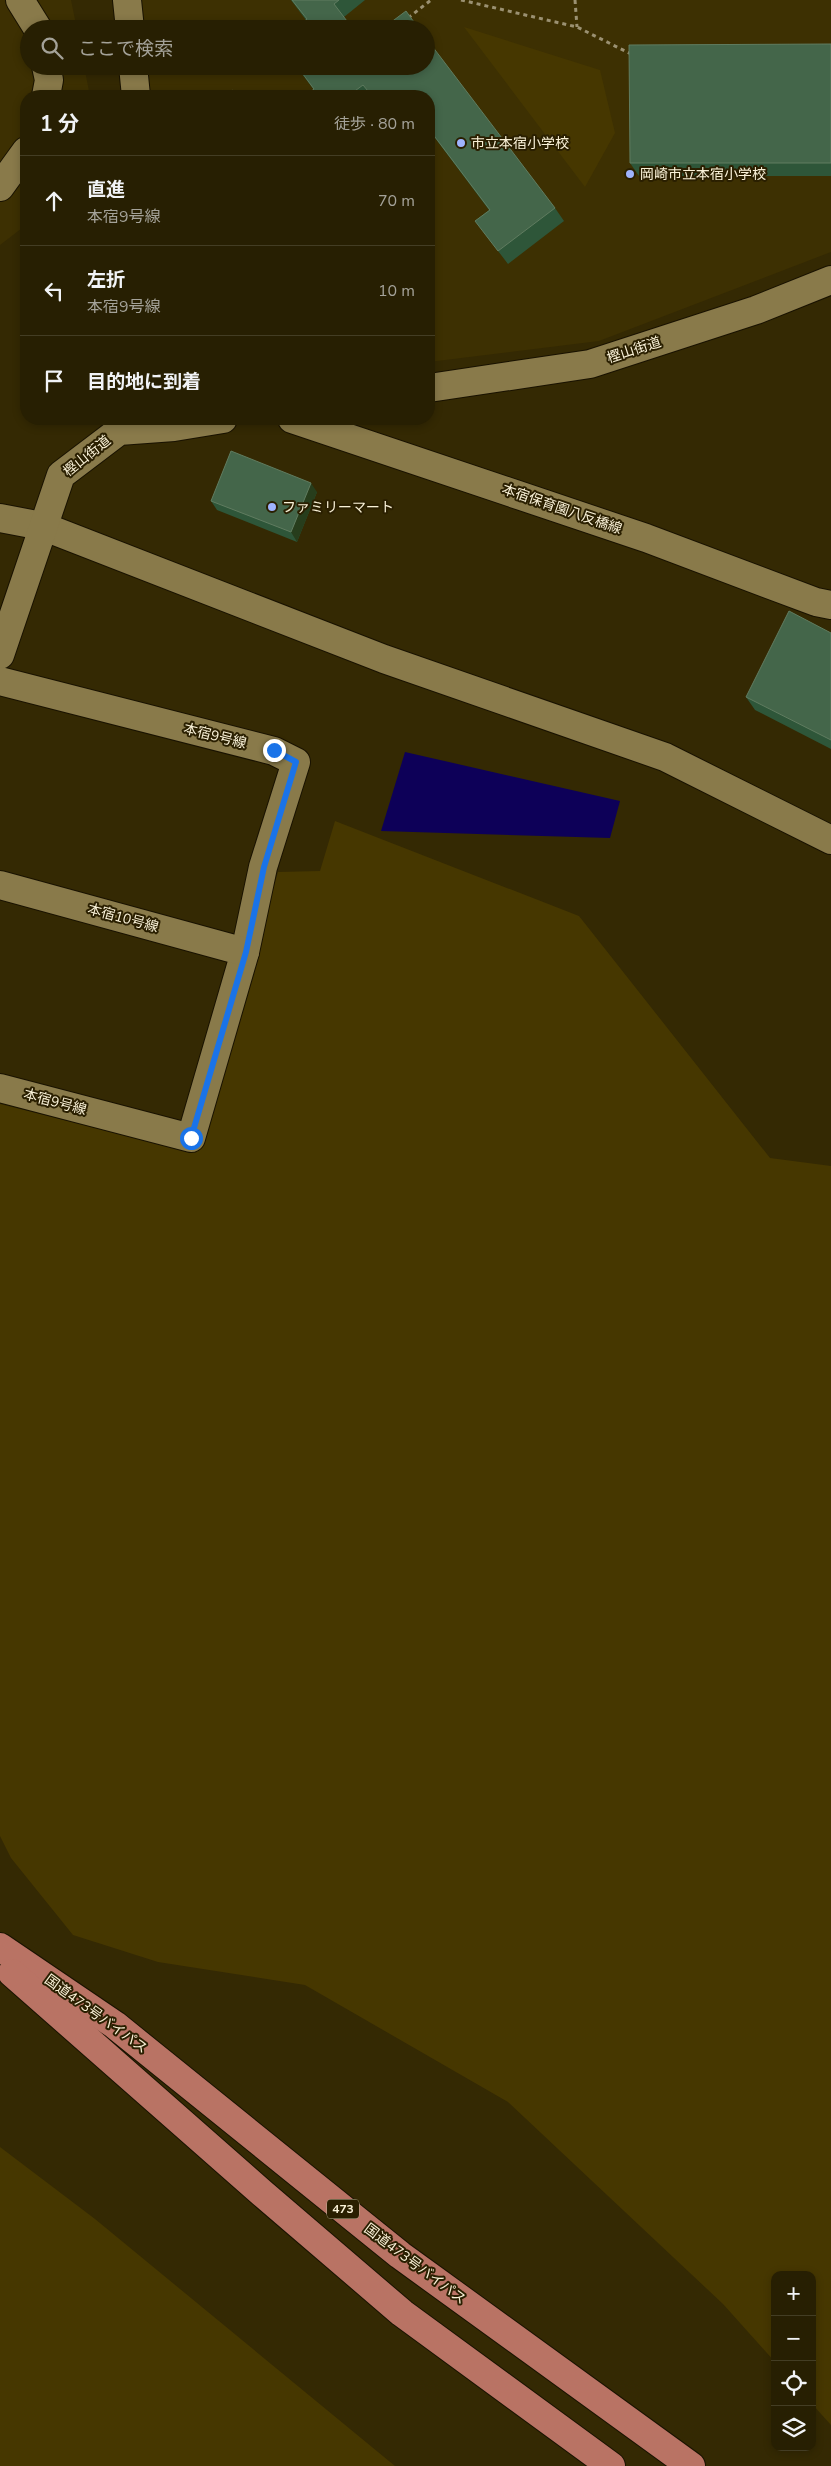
<!DOCTYPE html>
<html lang="ja">
<head>
<meta charset="utf-8">
<style>
	body { margin:0; font-family:"Nunito Sans","Noto Sans JP",sans-serif; background:#2f270c; color:#f1f3f6 }
	.controls { position:absolute; right:15px; bottom:15px; display:grid; overflow:hidden; border-radius:10px; box-shadow:0 2px 8px #0003 }
	.controls button { width:45px; height:45px; display:grid; place-items:center; padding:0; border:0; border-bottom:1px solid #433d24; background:#271f02; color:#f1f3f6; font:25px sans-serif }
	.stop { position:absolute; width:15px; height:15px; margin:-11px; border:4px solid #1a73e8; border-radius:50%; background:#fff }
	.stop.end { background:#1a73e8; border-color:#fff; box-shadow:0 1px 5px #0008 }
	.list { margin:0; padding:0; list-style:none }
	h2 { display:flex; justify-content:space-between; align-items:center; height:65px; margin:0; padding:0 20px; font-size:21px }
	h2 small { font-size:16px; font-weight:400; color:#a4a299 }
	.list li { display:grid; grid-template-columns:32px 1fr auto; gap:15px; align-items:center; box-sizing:border-box; height:90px; padding:0 20px; border-top:1px solid #433d24 }
	.list b { display:block; font-size:19px; white-space:nowrap }
	.list p { margin:0; font-size:16px; white-space:nowrap; color:#a4a299 }
	.list em { font-size:16px; font-style:normal; color:#a4a299 }
	.icon { flex:none; width:28px; height:28px; fill:none; stroke:currentColor; stroke-width:2; stroke-linecap:round; stroke-linejoin:round }
	.map { position:relative; flex:none; width:831px; height:2466px; overflow:hidden }
	.search { position:absolute; background:#271f02; box-shadow:0 2px 8px #0003; left:20px; top:20px; width:415px; height:55px; display:flex; align-items:center; gap:12px; box-sizing:border-box; padding:0 18px; border-radius:28px; color:#a4a299; font-size:19px }
	.panel { position:absolute; background:#271f02; box-shadow:0 2px 8px #0003; left:20px; top:90px; width:415px; height:335px; border-radius:20px }
	.map>svg:first-child { display:block }
	.built { fill:#3d3002 }
	.green { fill:#463700 }
	.water { fill:#0d0058 }
	.lines { fill:none; stroke-linecap:round; stroke-linejoin:round }
	.minor-casing { stroke:#191200; stroke-width:30 }
	.highway-casing { stroke:#191200; stroke-width:30 }
	.path { stroke:#9b9172; stroke-width:3; stroke-dasharray:4 4; stroke-linecap:butt }
	.minor { stroke:#897a4a; stroke-width:28 }
	.highway { stroke:#b97364; stroke-width:28 }
	.wall { fill:#2e5639 }
	.shaded-wall { fill:#273d1c }
	.building { fill:#44664a; stroke:#607c60 }
	.route { stroke:#1a73e8; stroke-width:6 }
	.poi-dot { fill:#9fb3fd; stroke:#2a1f00; stroke-width:2 }
	.labels { text-anchor:middle; dominant-baseline:central; stroke-width:4; stroke-linejoin:round; paint-order:stroke }
	.shield { fill:#2a1f00; stroke:#bbb296; stroke-width:1 }
	.shield-label { font-size:12px; font-weight:bold; fill:#f9f1d7 }
	.poi-label { font-size:14px; fill:#f9f1d7; stroke:#2a1f00; text-anchor:start }
	.street-label { font-size:14px; fill:#f9f1d7; stroke:#2a1f00 }
</style>
</head>
<body>
<div class="map">
<svg width="831" height="2466" viewBox="0 0 831 2466">
	<rect width="100%" height="100%" fill="#342903"/>
	<g class="built">
		<polygon points="0,0 71,0 77,29 29,29 29,66 84,66 90,96 26,96 26,225 0,245"/>
		<polygon points="114,0 831,0 831,252 599,341 429,362 429,96 134,96 128,66 426,66 426,29 120,29"/>
	</g>
	<g class="green">
		<polygon points="464,27 600,70 615,133 585,187"/>
		<polygon points="335,821 579,916 770,1158 831,1166 831,2425 812,2404 812,2275 775,2275 775,2362 723,2304 508,2102 305,1985 158,1962 73,1935 11,1858 0,1836 0,1104 196,1153 278,872 320,871"/>
		<polygon points="0,2147 95,2219 395,2466 0,2466"/>
	</g>
	<polygon class="water" points="405,752 620,801 610,838 381,831"/>
	<g class="lines">
		<g class="minor-casing">
			<g id="minor">
				<polyline points="20,0 38,29"/>
				<polyline points="127,0 130,29"/>
				<polyline points="46,66 49,80 46,96"/>
				<polyline points="133,66 136,96"/>
				<polyline points="0,187 26,151"/>
				<polyline points="429,388 590,364 756,310 831,280"/>
				<polyline points="292,419 646,538 816,602 831,605"/>
				<polyline points="0,518 42,526 384,659 665,757 831,840"/>
				<polyline points="0,655 61,475 119,431 174,427 223,419"/>
				<polyline points="0,681 274,751 296,762 263,867 245,952 191,1138 0,1088"/>
				<polyline points="0,885 245,952"/>
			</g>
		</g>
		<g class="highway-casing">
			<g id="highway">
				<polyline points="0,1947 115,2025 400,2255 691,2466"/>
				<polyline points="12,1973 262,2193 402,2313 611,2466"/>
			</g>
		</g>
		<g class="path">
			<polyline points="461,0 577,27 631,54"/>
			<polyline points="575,0 577,27"/>
			<polyline points="408,18 431,0"/>
		</g>
		<use href="#minor" class="minor"/>
		<use href="#highway" class="highway"/>
	</g>
	<g class="wall">
		<polygon points="291,0 365,0 344,17 306,20"/>
		<polygon points="831,44 831,176 639,176 630,163"/>
		<polygon points="296,66 426,66 555,208 564,221 508,264 475,221 489,210 429,130 429,96 305,96 314,90"/>
		<polygon points="317,492 297,542 217,510 211,501"/>
		<polygon points="831,633 831,749 755,710 746,697"/>
	</g>
	<polygon class="shaded-wall" points="311,483 317,492 297,542 291,532"/>
	<g class="building">
		<polygon points="292,0 339,0 334,4 353,29 295,29 307,19"/>
		<polygon points="406,11 419,29 382,29"/>
		<polygon points="426,38 555,208 498,251 475,221 490,210 429,129 429,96 372,96 363,85 348,96 305,96 314,89 297,66 426,66"/>
		<polygon points="831,44 831,163 630,163 629,45"/>
		<polygon points="233,90 238,96 225,96"/>
		<polygon points="231,451 311,483 291,532 211,501"/>
		<polygon points="789,611 831,633 831,740 746,697"/>
	</g>
	<g class="lines">
		<polyline class="route" points="191,1138 246,952 264,867 296,762 274,750"/>
	</g>
	<g class="poi-dot">
		<circle cx="461" cy="143" r="5"/>
		<circle cx="630" cy="174" r="5"/>
		<circle cx="272" cy="507" r="5"/>
	</g>
	<g class="labels">
		<rect class="shield" x="327" y="2199.5" width="32" height="19" rx="4"/>
		<g class="shield-label">
			<text x="343" y="2209">473</text>
		</g>
		<g class="poi-label">
			<text x="471" y="143">市立本宿小学校</text>
			<text x="640" y="174">岡崎市立本宿小学校</text>
			<text x="282" y="507">ファミリーマート</text>
		</g>
		<g class="street-label">
			<text transform="translate(634 350) rotate(-18)">樫山街道</text>
			<text transform="translate(87 456) rotate(-39)">樫山街道</text>
			<text transform="translate(562 509) rotate(19)">本宿保育園八反橋線</text>
			<text transform="translate(215 736) rotate(14)">本宿9号線</text>
			<text transform="translate(123 918) rotate(15)">本宿10号線</text>
			<text transform="translate(55 1102) rotate(15)">本宿9号線</text>
			<text transform="translate(96 2014) rotate(36)">国道473号バイパス</text>
			<text transform="translate(415 2264) rotate(37)">国道473号バイパス</text>
		</g>
	</g>
</svg>
<div class="controls">
<button>+</button>
<button>−</button>
<button><svg class="icon" aria-label="locate" viewBox="0 0 24 24"><circle cx="12" cy="12" r="6"/><path d="M12 2v4M12 18v4M2 12h4M18 12h4"/></svg></button>
<button><svg class="icon" aria-label="layers" viewBox="0 0 24 24"><path d="M12 4l9 5-9 5-9-5zM3 14l9 5 9-5"/></svg></button>
</div>
<div class="stop" style="left:191px;top:1138px"></div>
<div class="stop end" style="left:274px;top:750px"></div>
<div class="search"><svg class="icon" aria-label="search" viewBox="0 0 24 24"><circle cx="10" cy="10" r="6"/><path d="M15 15l6 6"/></svg>ここで検索</div>
<section class="panel">
<h2>1 分<small>徒歩 · 80 m</small></h2>
<ul class="list">
<li><svg class="icon" aria-label="ahead" viewBox="0 0 24 24"><path d="M12 20V5M6 11l6-6 6 6"/></svg><div><b>直進</b><p>本宿9号線</p></div><em>70 m</em></li>
<li><svg class="icon" aria-label="left" viewBox="0 0 24 24"><path d="M17 20v-9H6M10 6l-5 5 5 5"/></svg><div><b>左折</b><p>本宿9号線</p></div><em>10 m</em></li>
<li><svg class="icon" aria-label="arrive" viewBox="0 0 24 24"><path d="M6 21V4h12l-3 4 3 4H6"/></svg><div><b>目的地に到着</b></div></li>
</ul>
</section>
</div>
</body>
</html>
